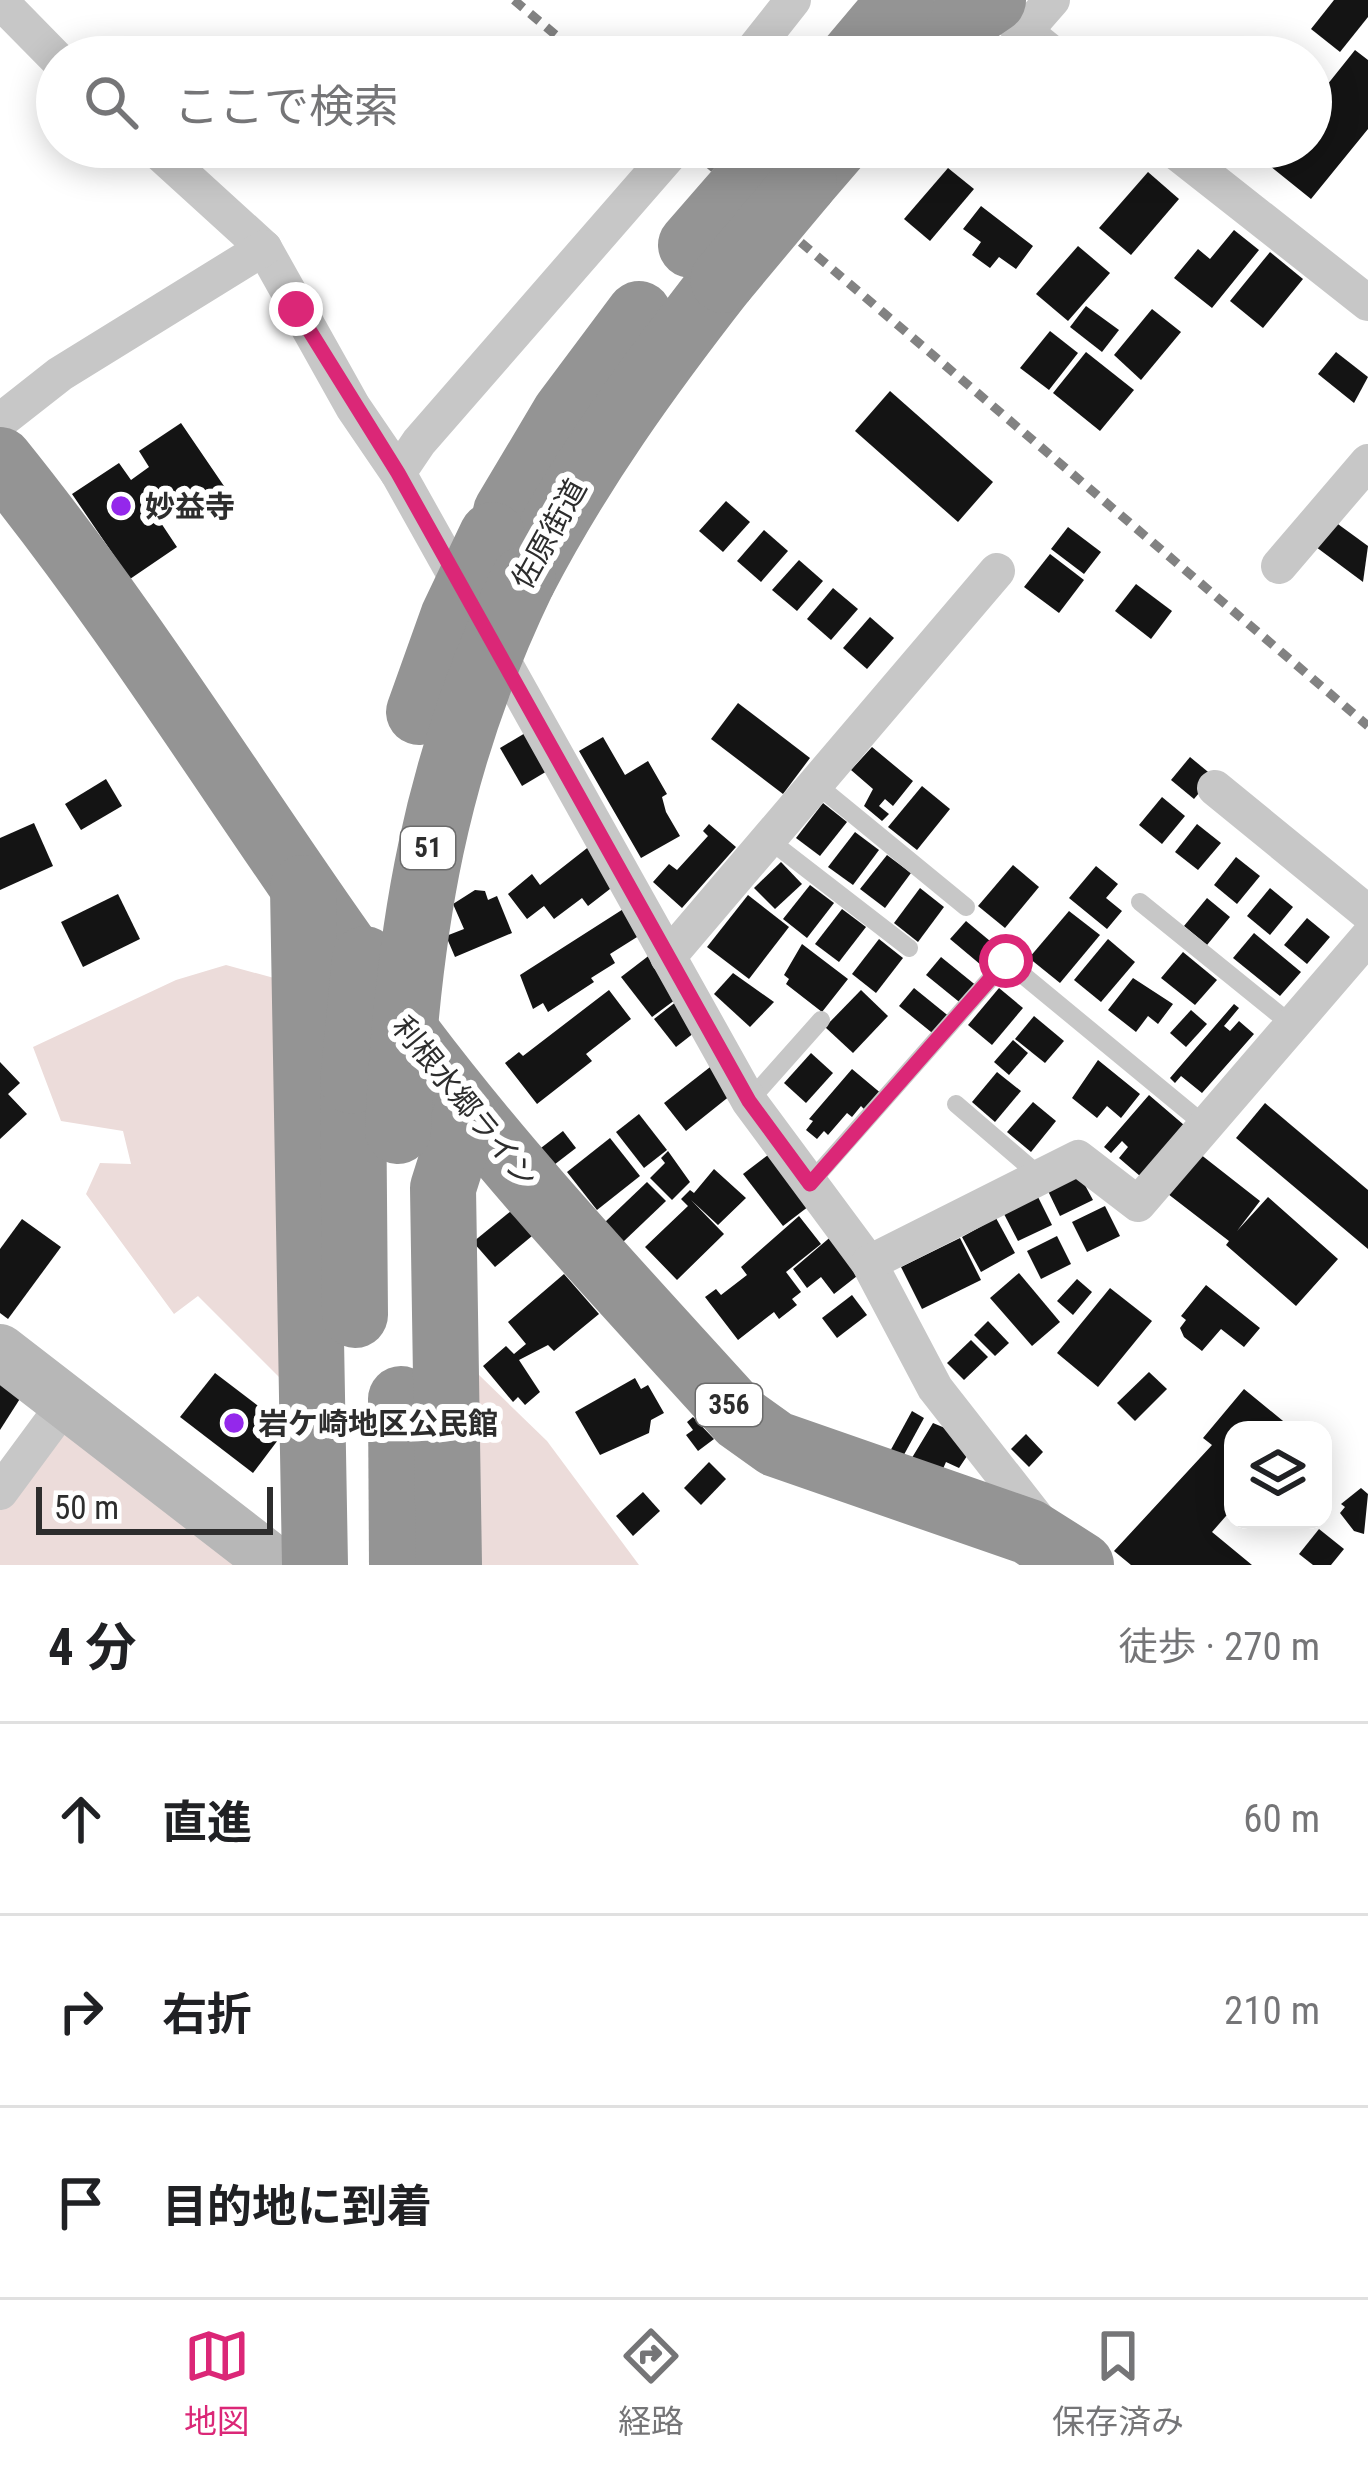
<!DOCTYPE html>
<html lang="ja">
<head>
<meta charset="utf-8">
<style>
	body { margin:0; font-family:"Roboto Condensed","Noto Sans JP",sans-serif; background:#f2f2f2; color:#202124 }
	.controls { position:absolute; right:36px; bottom:36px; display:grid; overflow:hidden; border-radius:24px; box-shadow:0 6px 30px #0003 }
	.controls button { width:108px; height:108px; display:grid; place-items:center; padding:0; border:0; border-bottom:3px solid #e0e0e0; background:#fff; color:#202124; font:60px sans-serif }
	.scale { position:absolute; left:36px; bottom:30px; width:237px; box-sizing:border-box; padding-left:12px; border:6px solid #2d2d2d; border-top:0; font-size:33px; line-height:42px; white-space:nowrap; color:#2d2d2d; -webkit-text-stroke:9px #fff; paint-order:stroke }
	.stop { position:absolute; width:36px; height:36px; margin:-27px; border:9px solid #db2777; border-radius:50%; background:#fff }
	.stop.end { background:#db2777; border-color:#fff; box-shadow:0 3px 12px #0008 }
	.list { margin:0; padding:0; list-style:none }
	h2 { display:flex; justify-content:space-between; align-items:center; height:156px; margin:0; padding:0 48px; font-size:51px }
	h2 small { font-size:39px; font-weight:400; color:#757577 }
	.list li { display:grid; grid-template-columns:78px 1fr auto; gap:36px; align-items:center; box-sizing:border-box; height:192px; padding:0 48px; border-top:3px solid #e0e0e0 }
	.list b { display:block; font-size:45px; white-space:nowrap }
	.list em { font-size:39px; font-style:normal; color:#757577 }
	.icon { flex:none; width:66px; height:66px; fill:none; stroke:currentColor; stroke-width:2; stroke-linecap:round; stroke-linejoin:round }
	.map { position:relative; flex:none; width:1368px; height:1565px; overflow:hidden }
	.search { position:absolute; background:#fff; box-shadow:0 6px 30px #0003; left:36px; right:36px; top:36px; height:132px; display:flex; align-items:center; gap:30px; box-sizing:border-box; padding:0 42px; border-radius:66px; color:#757577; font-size:45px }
	.sheet { height:732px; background:#fff }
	nav { display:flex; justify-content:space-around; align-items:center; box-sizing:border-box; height:168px; border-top:3px solid #e0e0e0; background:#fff; font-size:33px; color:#757577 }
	nav a { display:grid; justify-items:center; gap:6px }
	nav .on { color:#db2777 }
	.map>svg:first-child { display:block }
	.green { fill:#ecdcda }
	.building { fill:#141414 }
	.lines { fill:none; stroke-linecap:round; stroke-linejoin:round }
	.lane { stroke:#c7c7c7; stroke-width:18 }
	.street { stroke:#c7c7c7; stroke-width:36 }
	.secondary { stroke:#b7b7b7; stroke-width:54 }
	.highway { stroke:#949494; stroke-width:66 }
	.rail { stroke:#828282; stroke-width:9; stroke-dasharray:12 9; stroke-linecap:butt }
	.highway-bridge { stroke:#949494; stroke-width:66 }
	.route { stroke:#db2777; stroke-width:15 }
	.poi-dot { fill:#9428eb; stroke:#fff; stroke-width:4.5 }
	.labels { text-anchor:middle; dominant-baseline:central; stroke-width:12; stroke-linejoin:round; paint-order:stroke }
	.shield { fill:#fff; stroke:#6c6c6c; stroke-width:3 }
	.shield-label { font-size:27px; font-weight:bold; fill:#2d2d2d }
	.poi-label { font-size:30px; font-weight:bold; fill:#2d2d2d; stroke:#fff; text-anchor:start }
	.street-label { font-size:30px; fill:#2d2d2d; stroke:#fff }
</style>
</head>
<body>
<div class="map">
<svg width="1368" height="1565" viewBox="0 0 1368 1565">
	<rect width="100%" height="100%" fill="#fff"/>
	<g class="green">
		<polygon points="226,965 274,978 280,1378 198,1296 174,1314 86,1194 100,1163 131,1164 123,1131 61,1121 33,1047 176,980"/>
		<polygon points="478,1374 547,1441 639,1565 473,1565"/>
		<polygon points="65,1404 269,1565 0,1565 0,1492"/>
	</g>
	<g class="building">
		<polygon points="1334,0 1368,0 1368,17 1340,52 1311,29"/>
		<polygon points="1355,50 1368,60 1368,129 1311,199 1265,162 1277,147 1311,147 1311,105"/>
		<polygon points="948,168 974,189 930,241 904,219"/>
		<polygon points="1148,172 1179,199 1131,255 1099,228"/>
		<polygon points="981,206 1033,246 1016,269 999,257 990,268 972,255 981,242 963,229"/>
		<polygon points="1234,230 1259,250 1212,308 1174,278 1198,249 1210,259"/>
		<polygon points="1078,246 1110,273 1068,321 1036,294"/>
		<polygon points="1270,252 1303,279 1263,328 1230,301"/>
		<polygon points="1086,306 1119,330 1102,352 1070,327"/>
		<polygon points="1152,309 1181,332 1141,380 1114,355"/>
		<polygon points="1050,331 1078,353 1049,390 1020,368"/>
		<polygon points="1086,352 1134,390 1100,431 1053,393"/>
		<polygon points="1336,352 1368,377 1354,403 1318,374"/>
		<polygon points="890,391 993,482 958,522 855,431"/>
		<polygon points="181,423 226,489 182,518 170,500 153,511 177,547 130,579 72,494 119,463 131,480 149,467 139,451"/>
		<polygon points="726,501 750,522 723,552 699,531"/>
		<polygon points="1331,519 1368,546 1363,582 1312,544"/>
		<polygon points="1068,527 1101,552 1084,574 1051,549"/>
		<polygon points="764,530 788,551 761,582 737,561"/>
		<polygon points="1050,554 1084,580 1059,613 1024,587"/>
		<polygon points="799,560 823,581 797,611 772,590"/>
		<polygon points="1136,584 1172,611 1151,639 1115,611"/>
		<polygon points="833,588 858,609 831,640 807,619"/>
		<polygon points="870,617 894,638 867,669 843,648"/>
		<polygon points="738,703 810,758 783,794 711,739"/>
		<polygon points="532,729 554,767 522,786 500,748"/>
		<polygon points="603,737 625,775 648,761 667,794 662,797 666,812 680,836 641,858 579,751"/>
		<polygon points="872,747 913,781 893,806 885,799 879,806 889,814 882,821 864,806 873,789 851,770"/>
		<polygon points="1190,757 1213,776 1194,799 1171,780"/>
		<polygon points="106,779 122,806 81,830 65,804"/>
		<polygon points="922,786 950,809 917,850 888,827"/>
		<polygon points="1162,797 1185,816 1162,844 1139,825"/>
		<polygon points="823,803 847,822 820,856 796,838"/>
		<polygon points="34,823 53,866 0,890 0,838"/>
		<polygon points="709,824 736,847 682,908 653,882 669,864 677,870 708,836 703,831"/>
		<polygon points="1197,824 1221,843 1198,870 1175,852"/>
		<polygon points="855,832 879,850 853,885 828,867"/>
		<polygon points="591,845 619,882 588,906 582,898 554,919 544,906 527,919 508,894 532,874 540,885"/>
		<polygon points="887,855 911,873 885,908 860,889"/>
		<polygon points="1236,857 1260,876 1237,904 1214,885"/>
		<polygon points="781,862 802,884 775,909 754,888"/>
		<polygon points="1013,865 1039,887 1005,928 978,906"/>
		<polygon points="1096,866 1118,884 1106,898 1122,911 1107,929 1069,898"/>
		<polygon points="810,885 834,903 807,938 783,919"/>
		<polygon points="920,888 944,907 918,942 894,923"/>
		<polygon points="1270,888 1293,907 1270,935 1247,916"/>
		<polygon points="475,890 485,891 488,900 497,896 512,933 455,957 446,936 464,929 453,904"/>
		<polygon points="118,894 140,939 83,967 61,922"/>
		<polygon points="748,895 789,927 749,979 707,947"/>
		<polygon points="1207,898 1230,917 1207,945 1184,926"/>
		<polygon points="628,906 645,932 610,954 615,963 591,978 594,982 548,1012 543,1003 533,1009 520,975"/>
		<polygon points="842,909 866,927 839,962 815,944"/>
		<polygon points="1069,911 1100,935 1060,983 1029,958"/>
		<polygon points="1307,918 1330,937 1307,964 1284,945"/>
		<polygon points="966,921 1002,951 987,970 950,939"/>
		<polygon points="1254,933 1301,972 1280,996 1233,958"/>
		<polygon points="879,939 903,958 876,993 852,974"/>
		<polygon points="1108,939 1135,962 1101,1002 1074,980"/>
		<polygon points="802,944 848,979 822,1012 786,984 789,979 784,975"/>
		<polygon points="1183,952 1217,980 1195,1005 1161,978"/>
		<polygon points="651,954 683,994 652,1017 621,977"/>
		<polygon points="941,957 978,987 963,1005 926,975"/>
		<polygon points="733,973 774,1002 750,1027 714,994"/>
		<polygon points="1133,978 1173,1004 1158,1024 1148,1016 1136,1032 1108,1010"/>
		<polygon points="914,988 951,1018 936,1036 899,1006"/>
		<polygon points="999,988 1023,1008 992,1045 968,1025"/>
		<polygon points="609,990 631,1019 586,1054 592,1061 537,1104 505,1063 519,1052 523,1056"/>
		<polygon points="861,990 888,1016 853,1053 825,1027"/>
		<polygon points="677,1001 699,1029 676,1047 654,1019"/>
		<polygon points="1234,1004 1239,1008 1224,1026 1230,1031 1239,1021 1254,1034 1202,1093 1181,1076 1175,1083 1170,1078"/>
		<polygon points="1191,1010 1207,1024 1186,1047 1170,1033"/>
		<polygon points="1034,1016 1064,1041 1045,1063 1015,1039"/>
		<polygon points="1013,1040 1028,1053 1009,1075 994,1062"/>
		<polygon points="811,1053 833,1073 806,1103 784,1083"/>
		<polygon points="1098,1060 1140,1094 1121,1118 1107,1106 1097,1118 1072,1098"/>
		<polygon points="0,1062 20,1083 8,1094 27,1114 0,1139"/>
		<polygon points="714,1064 736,1091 686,1131 664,1103"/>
		<polygon points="852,1069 883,1095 868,1113 861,1106 852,1117 847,1113 828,1135 824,1131 817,1139 806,1130 813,1121 809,1119"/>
		<polygon points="997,1072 1021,1091 995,1122 972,1102"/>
		<polygon points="1149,1095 1184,1125 1140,1176 1119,1158 1128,1147 1122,1141 1111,1153 1104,1147"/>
		<polygon points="1033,1102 1056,1121 1031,1152 1007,1132"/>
		<polygon points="1265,1103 1368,1190 1368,1249 1236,1138"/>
		<polygon points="639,1114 667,1150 644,1168 616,1132"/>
		<polygon points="563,1131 576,1148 550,1168 537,1151"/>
		<polygon points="610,1138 640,1176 597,1210 567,1172"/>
		<polygon points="776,1149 813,1203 783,1226 743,1174"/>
		<polygon points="668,1151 690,1182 672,1200 650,1178 665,1163 661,1158"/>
		<polygon points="1200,1154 1260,1201 1237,1231 1268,1197 1338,1259 1296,1306 1226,1245 1229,1241 1168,1194"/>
		<polygon points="714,1169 746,1198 718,1225 691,1200 724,1234 677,1280 645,1247 688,1206 681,1199 690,1190 694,1193"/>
		<polygon points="1080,1176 1093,1200 1060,1216 1048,1191"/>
		<polygon points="647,1182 666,1201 623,1242 604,1223"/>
		<polygon points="1038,1197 1052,1225 1018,1241 1004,1214"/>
		<polygon points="1105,1206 1120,1236 1087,1252 1072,1222"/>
		<polygon points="511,1211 532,1236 495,1267 473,1242"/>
		<polygon points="799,1216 821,1244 786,1272 801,1292 792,1299 797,1305 779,1319 774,1312 738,1340 705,1297 716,1289 721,1295 747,1275 741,1267"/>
		<polygon points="996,1218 1015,1253 981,1272 962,1237"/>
		<polygon points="22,1219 61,1247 8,1319 0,1313 0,1249"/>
		<polygon points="834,1234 857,1276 834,1294 821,1277 807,1288 793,1269"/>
		<polygon points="1057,1236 1071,1264 1041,1279 1027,1251"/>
		<polygon points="960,1238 981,1280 922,1309 901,1267"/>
		<polygon points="1019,1273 1060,1322 1032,1346 990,1298"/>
		<polygon points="564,1274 599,1314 554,1351 548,1345 519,1360 540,1392 525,1405 518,1397 513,1402 483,1366 506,1346 514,1354 526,1344 508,1322"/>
		<polygon points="1077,1279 1092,1292 1073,1315 1057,1301"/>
		<polygon points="1206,1285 1260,1328 1244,1347 1221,1329 1202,1351 1184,1337 1180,1328 1186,1320 1181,1316"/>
		<polygon points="1110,1288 1152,1321 1098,1387 1057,1353"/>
		<polygon points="852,1295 867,1315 837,1338 822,1318"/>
		<polygon points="988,1321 1009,1343 995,1356 974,1335"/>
		<polygon points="971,1340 988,1357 964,1380 947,1363"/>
		<polygon points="1149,1372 1167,1389 1135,1421 1117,1403"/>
		<polygon points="215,1373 287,1428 253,1473 180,1417"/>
		<polygon points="635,1378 641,1389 648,1385 664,1413 651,1420 649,1433 600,1455 575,1412"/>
		<polygon points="0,1380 23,1394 0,1430"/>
		<polygon points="1244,1389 1294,1430 1233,1430 1233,1508 1212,1532 1252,1565 1131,1565 1114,1551 1212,1445 1203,1438"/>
		<polygon points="912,1411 924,1418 900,1462 888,1455"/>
		<polygon points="693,1417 714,1439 698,1451 686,1435 693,1430 687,1422"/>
		<polygon points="933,1423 964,1436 973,1447 959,1468 946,1462 942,1471 910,1461"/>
		<polygon points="1026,1434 1043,1452 1029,1467 1011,1449"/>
		<polygon points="709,1462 726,1479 701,1505 684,1488"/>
		<polygon points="1361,1488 1368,1494 1364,1534 1354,1531 1340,1513 1345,1507 1341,1504"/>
		<polygon points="643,1492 660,1511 633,1536 616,1516"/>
		<polygon points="1319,1529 1344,1549 1331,1565 1313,1565 1299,1554"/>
	</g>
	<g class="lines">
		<g class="lane">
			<polyline points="816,784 966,907"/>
			<polyline points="768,839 909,948"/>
			<polyline points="1140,902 1292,1025"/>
			<polyline points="749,1101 821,1020"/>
			<polyline points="956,1104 1041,1177"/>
			<polyline points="810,1183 1006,961 1206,1126"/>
		</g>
		<g class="street">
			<polyline points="0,1 57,59"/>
			<polyline points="1013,22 1056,57"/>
			<polyline points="1024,32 1052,0"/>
			<polyline points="748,57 793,0"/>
			<polyline points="153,147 264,248 353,407 398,473"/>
			<polyline points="676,147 419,442 398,473 749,1101 869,1263 935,1388 1050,1535"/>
			<polyline points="1170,147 1368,303"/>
			<polyline points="0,421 60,374 264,248"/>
			<polyline points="1279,566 1368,462"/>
			<polyline points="1215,788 1368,913"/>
			<polyline points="668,957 997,571"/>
			<polyline points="869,1263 1078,1158 1138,1204 1368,937"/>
			<polyline points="0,1492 65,1404"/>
		</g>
		<polyline class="secondary" points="0,1351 269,1559 269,1565"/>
		<g class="highway">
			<polyline points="912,55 993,0"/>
			<polyline points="853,57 901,0"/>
			<polyline points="804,183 835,147"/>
			<path d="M0,460C147,642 267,845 407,1033C509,1169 627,1293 741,1419L776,1444L1029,1532L1081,1565"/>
			<polyline points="506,512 565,413 639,314"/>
			<path d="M523,580C579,472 648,376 723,280"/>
			<polyline points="303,888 315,1565"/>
			<polyline points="353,1081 355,1315"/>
			<polyline points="401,1399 402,1565"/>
			<polyline points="449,1565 443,1188 467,1112"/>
		</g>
		<g class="rail">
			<polyline points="514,0 582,57"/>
			<polyline points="689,147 1368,726"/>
		</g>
		<g class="highway-bridge">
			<polyline points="691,245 772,152"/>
			<polyline points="723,280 804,183"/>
			<polyline points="419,712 453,617 492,535"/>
			<polyline points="353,1081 365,959"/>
			<path d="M398,1131C407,931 435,762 523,580"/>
		</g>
	</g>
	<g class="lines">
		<polyline class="route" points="296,309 398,473 749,1101 810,1184 1006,961"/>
	</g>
	<g class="poi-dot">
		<circle cx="121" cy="506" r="12"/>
		<circle cx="234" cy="1423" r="12"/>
	</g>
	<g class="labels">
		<g class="shield">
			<rect x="401" y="827" width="54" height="42" rx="9"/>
			<rect x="696" y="1384" width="66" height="42" rx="9"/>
		</g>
		<g class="shield-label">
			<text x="428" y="848">51</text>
			<text x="729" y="1405">356</text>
		</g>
		<g class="poi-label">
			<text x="145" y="506">妙益寺</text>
			<text x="258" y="1423">岩ケ崎地区公民館</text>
		</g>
		<g class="street-label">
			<text transform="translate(549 534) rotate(-61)">佐原街道</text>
			<text transform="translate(465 1102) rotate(51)">利根水郷ライン</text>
		</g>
	</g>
</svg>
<div class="controls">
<button><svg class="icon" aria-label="layers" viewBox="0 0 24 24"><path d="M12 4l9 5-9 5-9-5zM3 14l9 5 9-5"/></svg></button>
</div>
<div class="scale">50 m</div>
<div class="stop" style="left:1006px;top:961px"></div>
<div class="stop end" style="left:296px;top:309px"></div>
<div class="search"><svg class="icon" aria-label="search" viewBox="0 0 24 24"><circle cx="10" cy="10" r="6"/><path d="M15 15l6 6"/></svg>ここで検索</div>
</div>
<section class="sheet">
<h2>4 分<small>徒歩 · 270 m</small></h2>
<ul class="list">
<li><svg class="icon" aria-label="ahead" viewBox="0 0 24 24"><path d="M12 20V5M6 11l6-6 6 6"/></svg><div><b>直進</b></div><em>60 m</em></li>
<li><svg class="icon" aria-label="right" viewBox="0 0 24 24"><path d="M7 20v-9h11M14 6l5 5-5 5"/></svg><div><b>右折</b></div><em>210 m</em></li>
<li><svg class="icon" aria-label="arrive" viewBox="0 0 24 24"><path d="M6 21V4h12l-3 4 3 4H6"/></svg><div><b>目的地に到着</b></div></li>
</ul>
</section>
<nav>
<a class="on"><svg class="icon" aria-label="map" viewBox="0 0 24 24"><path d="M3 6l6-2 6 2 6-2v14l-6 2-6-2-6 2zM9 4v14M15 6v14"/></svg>地図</a>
<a><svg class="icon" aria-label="directions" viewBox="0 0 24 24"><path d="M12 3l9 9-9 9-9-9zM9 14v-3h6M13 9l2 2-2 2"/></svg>経路</a>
<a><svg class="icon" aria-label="saved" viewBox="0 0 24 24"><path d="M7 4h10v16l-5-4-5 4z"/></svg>保存済み</a>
</nav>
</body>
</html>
